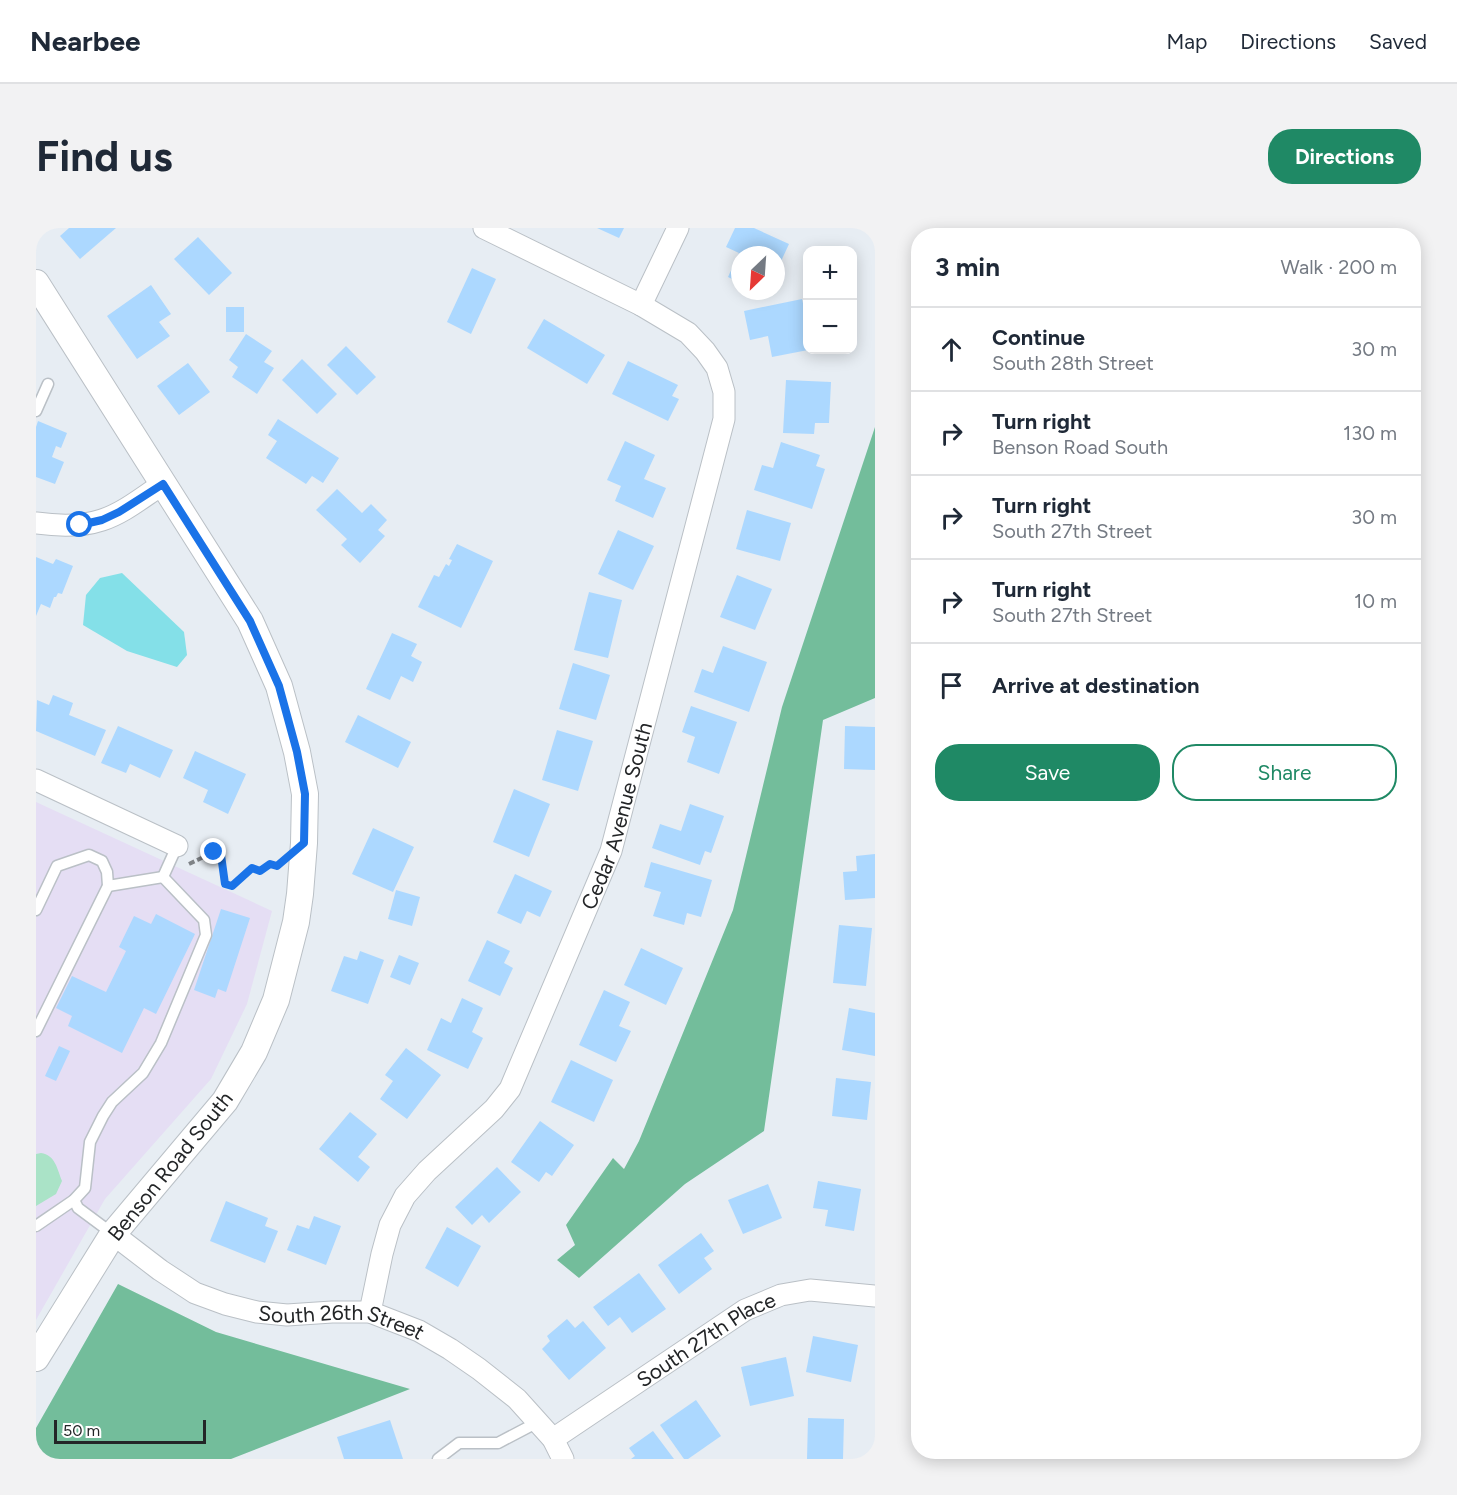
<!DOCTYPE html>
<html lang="en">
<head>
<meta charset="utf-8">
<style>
	body { margin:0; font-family:Figtree,sans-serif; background:#f2f2f3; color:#1f2937 }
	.controls { position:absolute; right:18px; top:18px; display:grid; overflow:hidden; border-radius:12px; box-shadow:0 3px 15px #0003 }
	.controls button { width:54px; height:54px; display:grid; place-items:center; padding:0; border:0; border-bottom:2px solid #e0e1e3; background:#fff; color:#1f2937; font:30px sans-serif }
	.compass { position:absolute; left:695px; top:18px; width:54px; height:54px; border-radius:50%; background:#fff; box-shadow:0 3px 15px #0003; rotate:205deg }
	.scale { position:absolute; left:18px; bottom:15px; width:152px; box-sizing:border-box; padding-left:6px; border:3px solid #232527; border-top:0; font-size:16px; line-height:21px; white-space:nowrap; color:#232527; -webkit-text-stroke:4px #fff; paint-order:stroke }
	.stop { position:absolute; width:18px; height:18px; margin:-14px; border:4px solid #1a73e8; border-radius:50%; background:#fff }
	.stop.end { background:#1a73e8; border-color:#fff; box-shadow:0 2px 6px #0008 }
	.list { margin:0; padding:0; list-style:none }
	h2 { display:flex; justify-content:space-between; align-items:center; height:78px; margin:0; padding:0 24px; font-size:26px }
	h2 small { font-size:20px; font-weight:400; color:#747a83 }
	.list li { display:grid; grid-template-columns:39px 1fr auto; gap:18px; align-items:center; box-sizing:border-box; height:84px; padding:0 24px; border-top:2px solid #e0e1e3 }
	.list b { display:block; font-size:22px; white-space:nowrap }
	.list p { margin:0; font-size:20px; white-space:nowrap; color:#747a83 }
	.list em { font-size:20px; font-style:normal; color:#747a83 }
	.actions { display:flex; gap:12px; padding:18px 24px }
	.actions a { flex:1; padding:14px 0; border:2px solid #1f8965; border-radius:24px; text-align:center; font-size:21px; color:#1f8965 }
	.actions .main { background:#1f8965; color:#fff }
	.icon { flex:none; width:33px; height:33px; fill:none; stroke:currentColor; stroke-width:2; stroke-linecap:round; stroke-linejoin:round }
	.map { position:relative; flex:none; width:839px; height:1231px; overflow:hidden; border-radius:24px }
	header { display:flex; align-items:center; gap:36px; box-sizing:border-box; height:84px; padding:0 30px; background:#fff; border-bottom:2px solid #e0e1e3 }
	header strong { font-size:28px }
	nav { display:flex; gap:33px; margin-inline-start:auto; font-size:21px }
	.intro { display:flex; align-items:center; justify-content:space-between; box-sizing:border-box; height:144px; padding:0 36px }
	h1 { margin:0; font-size:42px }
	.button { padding:15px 27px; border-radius:24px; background:#1f8965; color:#fff; font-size:21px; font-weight:700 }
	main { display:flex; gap:36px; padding:0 36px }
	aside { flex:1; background:#fff; border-radius:24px; box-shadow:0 3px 15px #0003 }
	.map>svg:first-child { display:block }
	.education { fill:#e5def4 }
	.green { fill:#aae3c7 }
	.forest { fill:#73bd9b }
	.water { fill:#84e0e8 }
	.building { fill:#acd8ff }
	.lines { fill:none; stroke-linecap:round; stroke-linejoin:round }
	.service-casing { stroke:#bac0c6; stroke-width:13 }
	.minor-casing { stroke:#bac0c6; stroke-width:23 }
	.tertiary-casing { stroke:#bac0c6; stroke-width:28 }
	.path { stroke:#7f8387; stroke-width:4; stroke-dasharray:6 3; stroke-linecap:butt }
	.service { stroke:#fff; stroke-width:10 }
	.minor { stroke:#fff; stroke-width:21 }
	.tertiary { stroke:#fff; stroke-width:26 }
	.route { stroke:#1a73e8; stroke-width:8 }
	.labels { text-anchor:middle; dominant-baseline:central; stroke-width:6; stroke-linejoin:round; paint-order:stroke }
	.street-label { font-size:21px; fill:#232527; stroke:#fff }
</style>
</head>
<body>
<header>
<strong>Nearbee</strong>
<nav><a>Map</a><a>Directions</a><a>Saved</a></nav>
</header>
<div class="intro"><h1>Find us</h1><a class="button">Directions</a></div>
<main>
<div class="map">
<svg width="839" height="1231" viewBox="0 0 839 1231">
	<rect width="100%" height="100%" fill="#e7edf3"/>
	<polygon class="education" points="0,574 236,683 211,776 175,851 69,971 0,1092"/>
	<path class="green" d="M5,925C19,927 21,940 26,953L20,966L0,978V926Z"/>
	<g class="forest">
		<polygon points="839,199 839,470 787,492 728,903 649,956 543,1050 521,1032 539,1017 530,997 577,930 588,941 603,913 697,682 746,479"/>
		<polygon points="82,1056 180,1104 374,1161 195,1231 0,1231 0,1200"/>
	</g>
	<polygon class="water" points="86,345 148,404 151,427 141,439 91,423 47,397 50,367 64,350"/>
	<g class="building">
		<polygon points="33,0 80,0 44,31 24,8"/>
		<polygon points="561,0 588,0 583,10"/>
		<polygon points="699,0 718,0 753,16 740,44 740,27 704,27 704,55 692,49 703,25 690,19"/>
		<polygon points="162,9 196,45 173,67 138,31"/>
		<polygon points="436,40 460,51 435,106 411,94"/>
		<polygon points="115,57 135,86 123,94 134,108 101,131 71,88"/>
		<polygon points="766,71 772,98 772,122 736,129 732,108 714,112 708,83"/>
		<rect x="190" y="79" width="18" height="25"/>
		<polygon points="508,91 569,127 551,156 491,120"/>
		<polygon points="210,106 236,123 228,134 238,140 221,166 196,149 202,139 193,132"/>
		<polygon points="310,118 340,149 321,167 291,137"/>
		<polygon points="266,131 301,166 281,186 246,152"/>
		<polygon points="592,133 642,157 636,168 643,171 632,193 576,166"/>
		<polygon points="152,135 174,164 143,187 121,158"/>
		<polygon points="750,152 795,154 793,195 779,195 778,206 747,205"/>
		<polygon points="242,191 303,230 287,255 276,248 270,256 230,230 241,213 232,207"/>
		<polygon points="2,193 31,205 25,220 20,218 16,229 28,234 19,256 0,249 0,199"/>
		<polygon points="589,213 619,227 608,251 630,260 617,290 579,273 585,258 571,252"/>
		<polygon points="745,214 784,227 780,238 789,241 776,281 718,262 726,237 737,240"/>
		<polygon points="301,261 326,285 335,276 351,292 342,302 349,308 324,335 305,317 311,311 280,282"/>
		<polygon points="711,282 755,295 744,333 700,321"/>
		<polygon points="582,302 618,318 597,362 562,346"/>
		<polygon points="421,316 457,333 425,400 382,379 398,347 403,349 410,336 413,338 416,332 413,331"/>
		<polygon points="0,329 17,336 20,331 37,338 26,366 22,365 20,369 18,369 14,380 5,376 0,388"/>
		<polygon points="701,347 736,361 719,402 684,389"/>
		<polygon points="553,364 586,372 572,430 538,422"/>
		<polygon points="356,405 381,416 375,428 386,434 377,454 365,448 354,472 330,461"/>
		<polygon points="687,418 731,434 713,484 658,464 666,441 677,445"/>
		<polygon points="537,435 574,447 560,492 523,481"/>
		<polygon points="17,467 37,475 33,487 70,502 59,528 0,503 1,472 13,477"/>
		<polygon points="655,478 701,494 683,546 651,534 659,509 646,504"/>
		<polygon points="322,487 375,514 362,540 309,514"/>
		<polygon points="82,498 137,522 124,550 94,536 90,545 65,535"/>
		<polygon points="809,498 839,499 839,542 808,541"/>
		<polygon points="521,502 557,513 542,563 506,552"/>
		<polygon points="159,523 210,546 192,586 167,574 172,562 147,550"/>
		<polygon points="478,561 514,576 493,629 457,614"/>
		<polygon points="654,576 688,588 675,625 669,623 664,637 616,620 624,596 645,603"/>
		<polygon points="337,600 378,619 357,664 316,646"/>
		<polygon points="839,626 839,670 809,672 807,644 821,643 820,628"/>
		<polygon points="615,634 676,652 665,689 651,685 648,697 617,688 625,664 608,659"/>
		<polygon points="479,646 516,663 504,689 491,683 485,696 461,685"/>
		<polygon points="360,662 384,669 376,698 352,691"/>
		<polygon points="185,681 214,690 190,764 182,761 179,770 158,762"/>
		<polygon points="120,686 159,706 120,786 108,780 86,825 32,798 36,788 20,780 36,748 70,764 90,723 83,719 98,688 115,696"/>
		<polygon points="803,697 836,700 830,758 797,755"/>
		<polygon points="451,712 474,723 468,735 477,740 464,768 432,753"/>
		<polygon points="605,720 647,740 630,777 588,757"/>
		<polygon points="324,723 348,732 332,776 295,763 308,728 321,732"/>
		<polygon points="363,727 383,735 374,757 354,749"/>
		<polygon points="568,762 594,774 583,798 595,803 580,834 543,817"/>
		<polygon points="426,770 447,780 436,804 447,810 432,841 391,822 405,790 415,795"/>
		<polygon points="813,780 839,785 839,828 806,822"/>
		<polygon points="23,818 34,823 20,853 9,848"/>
		<polygon points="370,820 405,847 371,891 344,871 357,853 349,847"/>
		<polygon points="535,832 577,852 558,894 515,874"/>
		<polygon points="800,850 835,854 831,892 796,888"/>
		<polygon points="314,884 341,906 322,929 334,939 322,954 283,921"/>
		<polygon points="504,893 538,917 516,948 510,944 503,954 475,934"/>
		<polygon points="461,939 485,964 453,995 446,987 436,997 419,979"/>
		<polygon points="782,953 825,961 818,1003 789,998 792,982 777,980"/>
		<polygon points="732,956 746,990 707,1006 692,972"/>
		<polygon points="190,973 232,990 229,998 242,1003 229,1035 174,1013"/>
		<polygon points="278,988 305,998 290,1037 251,1022 261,997 273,1001"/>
		<polygon points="411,999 445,1018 422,1059 389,1040"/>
		<polygon points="665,1005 678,1023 668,1030 676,1041 643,1066 622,1037"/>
		<polygon points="603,1045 630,1081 596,1105 584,1089 572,1098 557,1079"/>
		<polygon points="531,1091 539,1100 547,1093 570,1120 533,1152 506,1121 514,1113 511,1108"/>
		<polygon points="777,1108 822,1117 815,1154 770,1144"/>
		<polygon points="750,1129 758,1168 714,1178 705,1139"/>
		<polygon points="660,1172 685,1208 652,1231 648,1231 624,1197"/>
		<polygon points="772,1190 808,1191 807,1231 771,1231"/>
		<polygon points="354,1192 367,1231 308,1231 301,1209"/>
		<polygon points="617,1203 638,1231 595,1231 599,1228 593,1220"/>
	</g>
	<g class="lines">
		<g class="service-casing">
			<g id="service">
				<polyline points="0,183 12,156"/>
				<polyline points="127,649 141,618"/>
				<polyline points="72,658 127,649"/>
				<polyline points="0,682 21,638 53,627 66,633 71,644 72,658 0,803"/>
				<polyline points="38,972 42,980 77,1006"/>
				<polyline points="0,998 38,972 49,960 54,914 67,888 76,874 107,845 125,815 170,707 168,692 127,649"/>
				<polyline points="402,1231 423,1215 462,1215 502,1194"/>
			</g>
		</g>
		<g class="minor-casing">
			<g id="minor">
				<polyline points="605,77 642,0"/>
				<path d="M0,295C21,298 45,299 66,292C88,285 108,268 127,256"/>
				<polyline points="0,552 141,618"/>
				<path id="s1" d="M77,1006L124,1042L159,1065L189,1076L221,1084L251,1087L296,1084H334L383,1103L414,1121L443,1141L481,1171L517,1211L527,1231"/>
				<path id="s2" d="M334,1084L346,1026L354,997L369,968L391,943L458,881L474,861L575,623L688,191V164L681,140L669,123L652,105L605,77L448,0"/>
				<path id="s3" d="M517,1211L709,1082L745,1067L774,1062L839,1068"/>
			</g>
		</g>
		<g class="tertiary-casing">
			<polyline id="tertiary" points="0,55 214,393 243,458 261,524 269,566 268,615 264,666 260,694 240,772 218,824 189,873 77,1006 0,1130"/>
		</g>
		<polyline class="path" points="153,636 178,624 185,627 189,656 196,658 216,640 224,643 234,636 241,638 244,635"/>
		<use href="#service" class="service"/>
		<use href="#minor" class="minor"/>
		<use href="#tertiary" class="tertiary"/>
	</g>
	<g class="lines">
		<polyline class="route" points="44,297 66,292 83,284 127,256 214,393 243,458 261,524 269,566 268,615 241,638 234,636 224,643 216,640 196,658 189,656 185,627 178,624"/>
	</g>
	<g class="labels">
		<g class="street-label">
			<text stroke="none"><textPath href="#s2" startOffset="566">Cedar Avenue South</textPath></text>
			<text transform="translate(134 938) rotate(-51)">Benson Road South</text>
			<text stroke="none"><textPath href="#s1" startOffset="252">South 26th Street</textPath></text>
			<text stroke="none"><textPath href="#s3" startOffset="183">South 27th Place</textPath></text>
		</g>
	</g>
</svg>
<div class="controls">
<button>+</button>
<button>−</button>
</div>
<svg class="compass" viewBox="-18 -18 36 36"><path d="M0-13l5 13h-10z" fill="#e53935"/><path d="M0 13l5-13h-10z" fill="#747a83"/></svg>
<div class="scale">50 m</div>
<div class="stop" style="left:44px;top:297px"></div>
<div class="stop end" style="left:178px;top:624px"></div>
</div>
<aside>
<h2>3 min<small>Walk · 200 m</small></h2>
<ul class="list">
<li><svg class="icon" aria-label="ahead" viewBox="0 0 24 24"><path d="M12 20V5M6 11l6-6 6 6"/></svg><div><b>Continue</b><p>South 28th Street</p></div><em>30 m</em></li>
<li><svg class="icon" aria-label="right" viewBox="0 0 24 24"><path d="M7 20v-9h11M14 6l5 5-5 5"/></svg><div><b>Turn right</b><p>Benson Road South</p></div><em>130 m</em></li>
<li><svg class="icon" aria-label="right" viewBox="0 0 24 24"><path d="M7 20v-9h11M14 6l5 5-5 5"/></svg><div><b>Turn right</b><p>South 27th Street</p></div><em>30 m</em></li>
<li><svg class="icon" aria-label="right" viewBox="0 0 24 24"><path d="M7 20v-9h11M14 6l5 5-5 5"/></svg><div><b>Turn right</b><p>South 27th Street</p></div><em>10 m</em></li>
<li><svg class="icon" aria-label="arrive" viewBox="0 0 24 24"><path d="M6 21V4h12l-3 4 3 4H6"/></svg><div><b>Arrive at destination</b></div></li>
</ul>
<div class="actions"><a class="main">Save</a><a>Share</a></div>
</aside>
</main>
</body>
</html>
